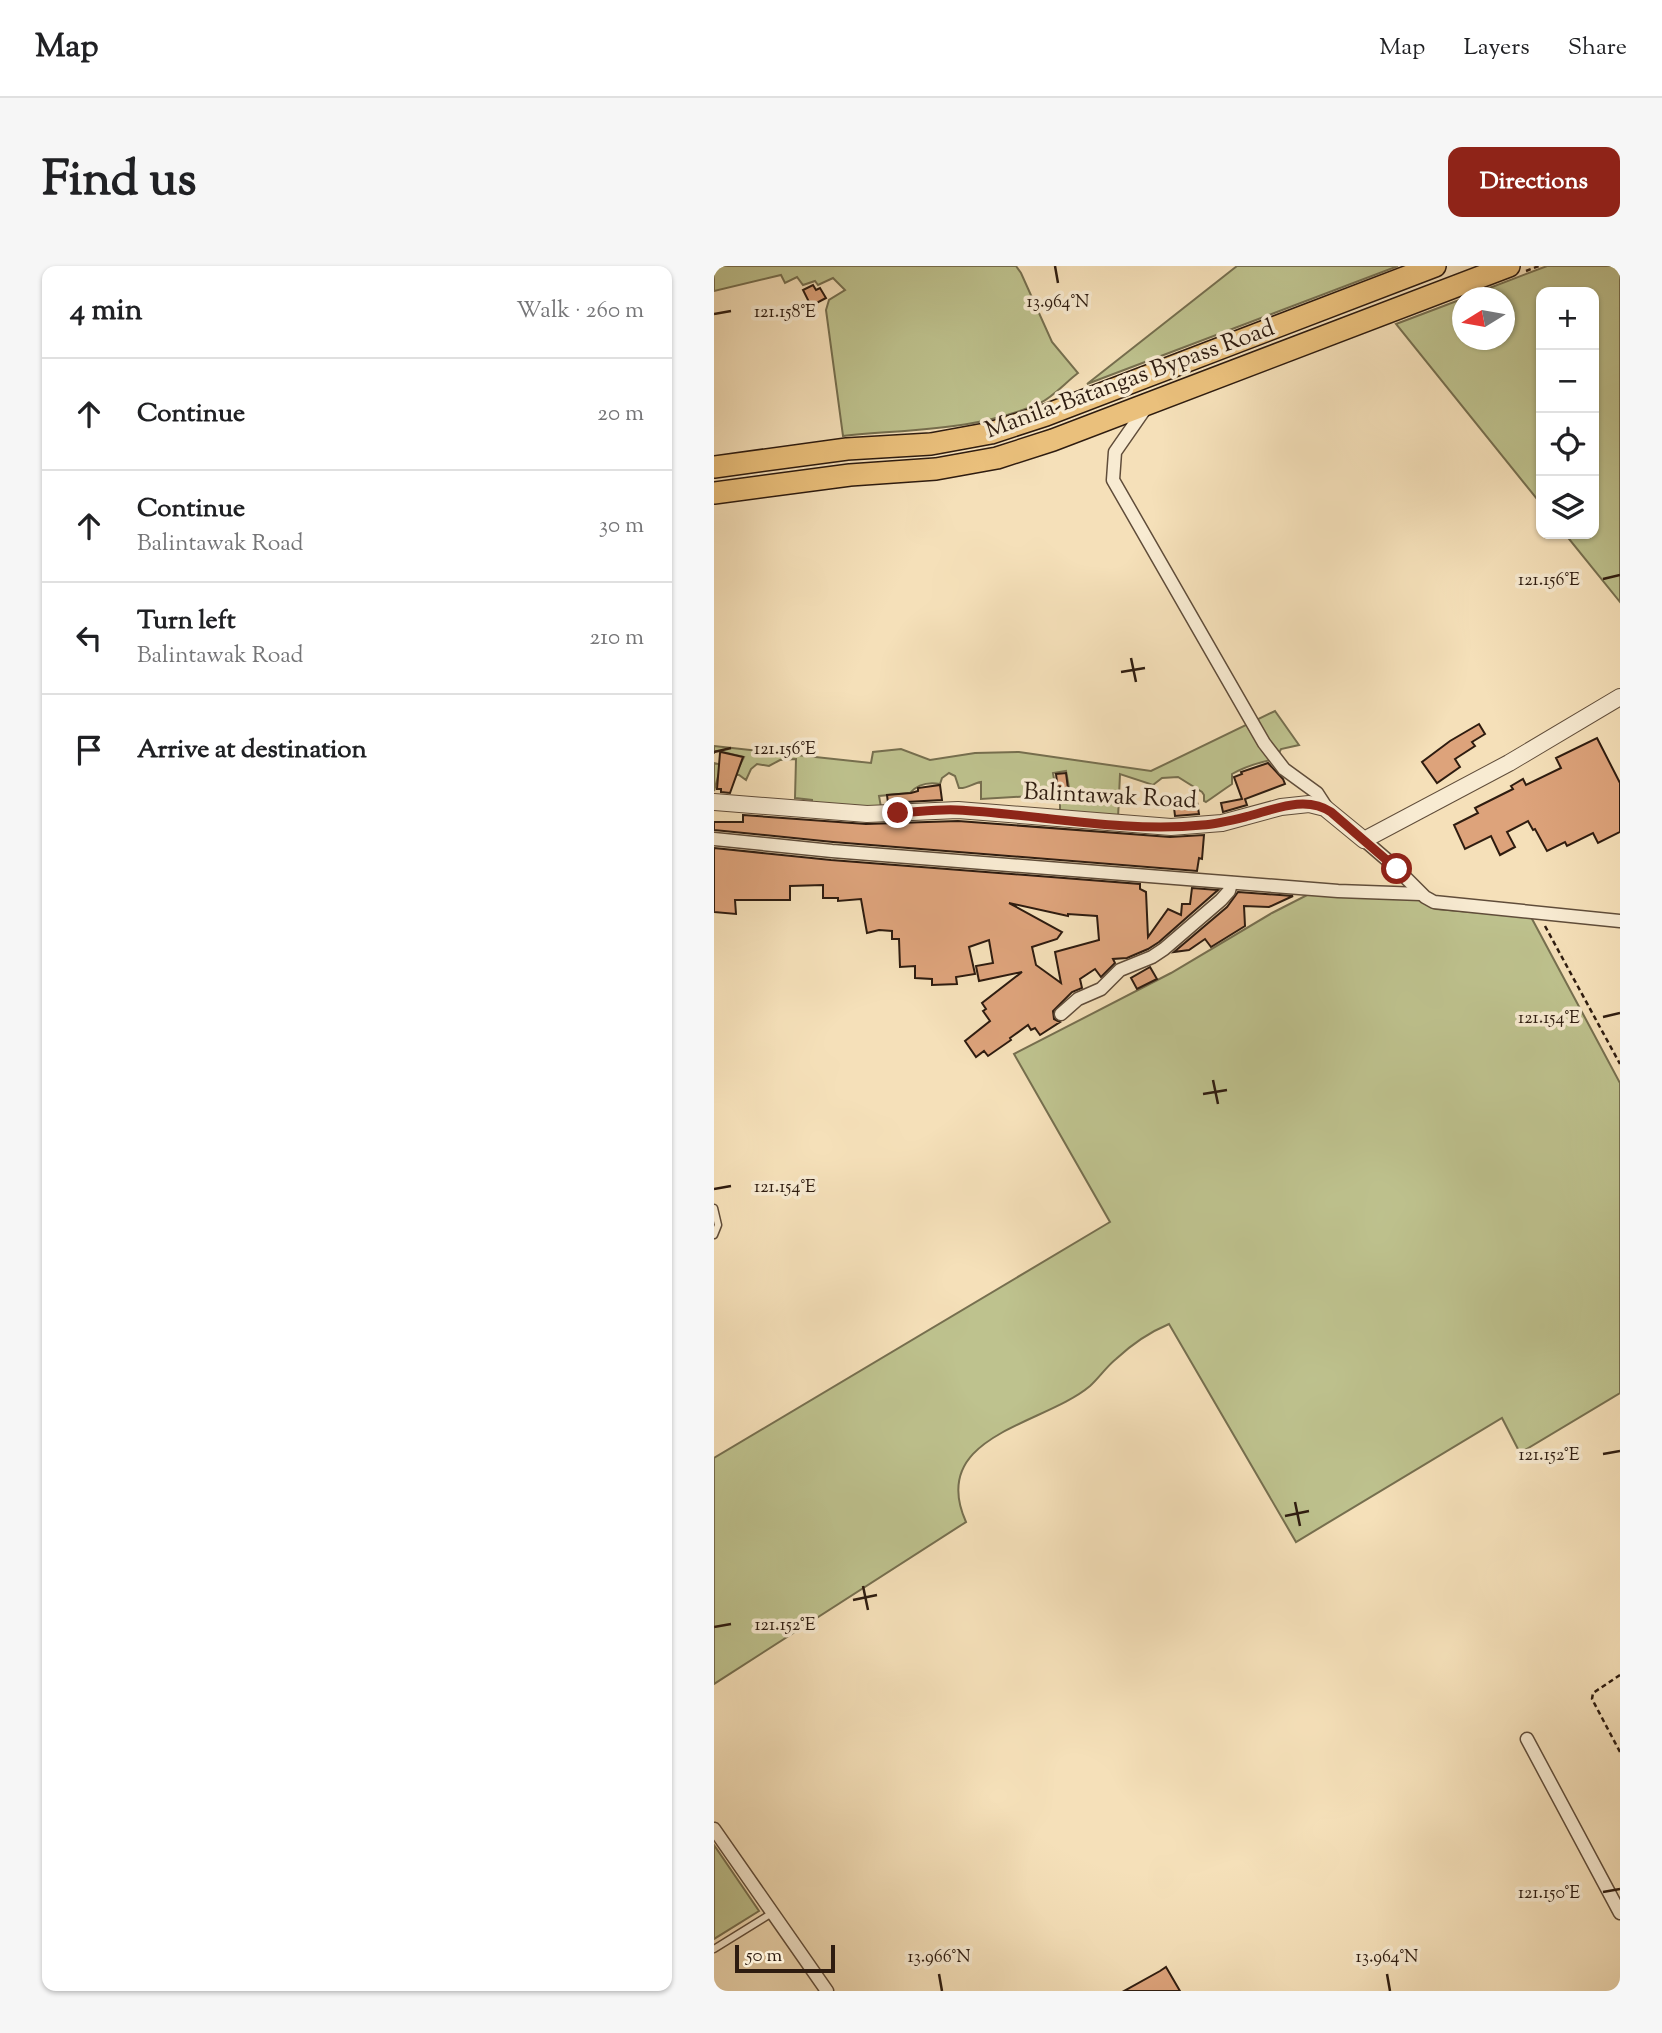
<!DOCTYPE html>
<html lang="en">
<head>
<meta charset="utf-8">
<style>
	body { margin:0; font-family:"Sorts Mill Goudy",serif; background:#f6f6f6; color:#202124 }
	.controls { position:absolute; right:21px; top:21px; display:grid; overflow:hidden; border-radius:14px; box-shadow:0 2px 5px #0004 }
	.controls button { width:63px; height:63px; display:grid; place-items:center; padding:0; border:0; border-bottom:2px solid #e0e0e0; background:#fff; color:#202124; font:35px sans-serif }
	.compass { position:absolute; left:738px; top:21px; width:63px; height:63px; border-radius:50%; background:#fff; box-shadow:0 2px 5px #0004; rotate:259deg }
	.scale { position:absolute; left:21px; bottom:18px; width:100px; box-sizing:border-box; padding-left:7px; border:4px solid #2e1c10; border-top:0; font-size:19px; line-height:24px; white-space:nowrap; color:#2e1c10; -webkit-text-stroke:5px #f8ebd2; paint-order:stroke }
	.stop { position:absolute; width:21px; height:21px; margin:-16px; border:5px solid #8f2418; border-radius:50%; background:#fff }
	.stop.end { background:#8f2418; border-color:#fff; box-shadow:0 2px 7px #0008 }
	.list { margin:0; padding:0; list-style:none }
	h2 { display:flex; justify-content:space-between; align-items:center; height:91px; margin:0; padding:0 28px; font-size:30px }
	h2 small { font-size:23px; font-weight:400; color:#757577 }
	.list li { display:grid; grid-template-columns:46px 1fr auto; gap:21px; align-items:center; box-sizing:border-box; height:112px; padding:0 28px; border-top:2px solid #e0e0e0 }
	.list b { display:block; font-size:26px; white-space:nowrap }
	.list p { margin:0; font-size:23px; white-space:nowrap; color:#757577 }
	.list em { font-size:23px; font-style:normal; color:#757577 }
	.icon { flex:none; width:38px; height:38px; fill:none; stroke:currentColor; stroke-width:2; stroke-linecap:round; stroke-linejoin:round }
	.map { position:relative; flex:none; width:906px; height:1725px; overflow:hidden; border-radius:14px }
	header { display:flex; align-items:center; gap:42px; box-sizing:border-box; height:98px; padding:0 35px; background:#fff; border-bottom:2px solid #e0e0e0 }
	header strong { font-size:33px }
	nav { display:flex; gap:38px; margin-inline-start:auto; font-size:24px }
	.intro { display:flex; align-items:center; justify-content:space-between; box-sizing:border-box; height:168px; padding:0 42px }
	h1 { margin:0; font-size:49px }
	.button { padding:18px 32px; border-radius:14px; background:#8f2418; color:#fff; font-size:24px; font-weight:700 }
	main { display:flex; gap:42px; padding:0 42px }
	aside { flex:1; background:#fff; border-radius:14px; box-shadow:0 2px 5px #0004 }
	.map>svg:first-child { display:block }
	.green { fill:#bec28e; stroke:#766f4f; stroke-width:2 }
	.building { fill:#dda37b; stroke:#2e1c10; stroke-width:2; fill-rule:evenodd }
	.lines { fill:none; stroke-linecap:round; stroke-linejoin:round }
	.service-casing { stroke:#604d3a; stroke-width:9 }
	.minor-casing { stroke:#604d3a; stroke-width:15 }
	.tertiary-casing { stroke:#604d3a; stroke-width:18 }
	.trunk-casing { stroke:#2e1c10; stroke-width:24 }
	.path { stroke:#2e1c10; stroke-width:2.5; stroke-dasharray:5 3.5; stroke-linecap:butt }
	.service { stroke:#f8ebd2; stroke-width:6 }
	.minor { stroke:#f8ebd2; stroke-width:12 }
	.tertiary { stroke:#f8ebd2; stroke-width:16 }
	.trunk { stroke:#eac07c; stroke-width:21 }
	.route { stroke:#8f2418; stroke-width:9 }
	.ticks { fill:none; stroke:#2e1c10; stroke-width:2.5 }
	.labels { text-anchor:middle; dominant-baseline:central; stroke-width:7; stroke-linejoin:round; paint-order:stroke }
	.street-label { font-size:24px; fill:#2e1c10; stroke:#f8ebd2 }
	.ticks-label { font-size:18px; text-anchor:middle; fill:#2e1c10; stroke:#f8ebd2; stroke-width:7; stroke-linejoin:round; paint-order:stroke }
</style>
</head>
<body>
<header>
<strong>Map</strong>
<nav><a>Map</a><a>Layers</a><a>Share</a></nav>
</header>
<div class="intro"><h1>Find us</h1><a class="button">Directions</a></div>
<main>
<aside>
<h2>4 min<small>Walk · 260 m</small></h2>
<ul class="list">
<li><svg class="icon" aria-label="ahead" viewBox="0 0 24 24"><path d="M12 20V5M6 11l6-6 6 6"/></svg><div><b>Continue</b></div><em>20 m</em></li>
<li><svg class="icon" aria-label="ahead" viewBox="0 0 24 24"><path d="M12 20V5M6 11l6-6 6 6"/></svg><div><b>Continue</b><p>Balintawak Road</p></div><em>30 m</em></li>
<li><svg class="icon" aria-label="left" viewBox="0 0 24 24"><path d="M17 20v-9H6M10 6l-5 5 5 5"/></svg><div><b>Turn left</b><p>Balintawak Road</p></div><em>210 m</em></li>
<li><svg class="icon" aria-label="arrive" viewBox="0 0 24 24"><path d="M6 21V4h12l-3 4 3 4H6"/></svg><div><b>Arrive at destination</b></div></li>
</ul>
</aside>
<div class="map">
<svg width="906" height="1725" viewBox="0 0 906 1725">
	<rect width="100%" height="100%" fill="#f5e0b9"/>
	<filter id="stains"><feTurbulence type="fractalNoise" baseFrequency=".00286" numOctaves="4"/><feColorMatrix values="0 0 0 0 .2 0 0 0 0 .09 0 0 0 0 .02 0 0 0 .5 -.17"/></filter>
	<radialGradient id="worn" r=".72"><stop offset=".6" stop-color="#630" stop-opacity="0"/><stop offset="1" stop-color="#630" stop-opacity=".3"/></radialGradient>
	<g class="green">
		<path d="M0,0H302L307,7L338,76L364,107C352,116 339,131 326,137C264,165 195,163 129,170L112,44L115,34L131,24L119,12L104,19L101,15L89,19L83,11L71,17L67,9L0,25Z"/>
		<polygon points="523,0 684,0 373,118"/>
		<polygon points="833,0 906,0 906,336 851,268 880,268 880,26 827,26 827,238 682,58 748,33 748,74 790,74 790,32 752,31"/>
		<path d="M561,445L585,479L567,483L562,493C546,496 532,500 518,508V518C509,524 501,530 492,536L490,535V529L488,526L464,511L448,512L439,519L406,508L404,552L346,547V529L356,527L352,505L339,507L342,525L333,529L267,533V516C259,517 253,523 245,522L241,510L235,507L228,512L226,518C215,516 204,518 196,527L165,530L167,541L98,539V534L81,532L82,493L66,494L55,500L43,498L37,503L32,514L25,509L5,507L0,525V497L24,503L30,491L4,485H0V488V480L157,497L159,486L187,483L216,494L261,487L305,486L437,505Z"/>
		<path d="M597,627L708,633L715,640L722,643L817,651L906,817V1127L806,1187L788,1152L582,1276L455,1058C436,1066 417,1079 402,1093C392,1101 385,1112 376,1120C330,1159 213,1169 252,1256L0,1418V1192L396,956L300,788L457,707L558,647Z"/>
		<polygon points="0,1579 45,1645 0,1673"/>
	</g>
	<g class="building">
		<polygon points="99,19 102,24 106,22 112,32 97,40 89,24"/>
		<polygon points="765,458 771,468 758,476 761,480 741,493 746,501 723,517 708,496 736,475"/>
		<polygon points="883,472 906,517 906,566 884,577 879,567 853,580 851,576 833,585 821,563 819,564 814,555 793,566 801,581 786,589 777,570 751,583 740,559 764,547 761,542 799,523 797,520 809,513 812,519 847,502 842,492"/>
		<polygon points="7,486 29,491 16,527 7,526 7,523 3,523 6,487"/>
		<polygon points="554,497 569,513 571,518 531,533 533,539 509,546 507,537 528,533 520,511 528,508 527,506"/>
		<polygon points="352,507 354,523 344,524 342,508"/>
		<polygon points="226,519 228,534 174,537 173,529 197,527 204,525 204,522"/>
		<polygon points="475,531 476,537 483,536 485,548 461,550 459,532"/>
		<polygon points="29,549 152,558 244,555 456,571 490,569 488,593 485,592 483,605 119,576 0,564 0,556 29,556"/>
		<path d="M0,582L117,594L426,618V623L432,626L434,671L454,643L467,649L468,638H476L478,622L504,624L445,676L434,683L413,692L399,693L401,697L387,711L381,703L366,713L368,722L358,726L339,745L340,753L346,756L326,769L321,762L317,764L314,759L296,772L297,774L274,790L270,785L262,791L251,775L276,755L269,745L272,743L268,737L308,706L265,715L262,700L279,697L275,674L255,681L261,708L242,711L243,718L218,719V713L201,712V700L186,701L185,673H178V665L165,664L153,667L147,633L124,635V632H109V619L76,620V634H21L22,648L0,646ZM295,637L354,650V648L383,650L385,674L341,686L347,717L322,699L318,681L343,673L348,666Z"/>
		<polygon points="524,626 579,630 555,641 530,640 531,660 497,681 491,673 475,684 460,686 513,641"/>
		<polygon points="436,701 443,713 423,723 417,712"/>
		<polygon points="452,1701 466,1725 410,1725 446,1705"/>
	</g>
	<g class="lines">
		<g class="service-casing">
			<g id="service">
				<polyline points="0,942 4,959 0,969"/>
				<polyline points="0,1683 58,1647"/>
			</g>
		</g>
		<g class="minor-casing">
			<g id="minor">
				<polyline points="433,140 401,186 399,214 550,477 570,503 603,527 614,544"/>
				<polyline points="0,573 118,585 624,625 707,628"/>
				<polyline points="650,574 679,599 711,631 720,636 906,655"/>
				<polyline points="347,748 364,733 387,723 406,704 438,691 450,683 507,634 515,625 517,617"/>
				<polyline points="813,1473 906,1647"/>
				<polyline points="0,1563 113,1725"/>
			</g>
		</g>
		<g class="tertiary-casing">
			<polyline id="tertiary" points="0,536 153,548 244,544 457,561 508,557 567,541 595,538 611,542 650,574 795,497 906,431"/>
		</g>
		<g class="trunk-casing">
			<g id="trunk">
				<polyline points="0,201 133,183 217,178 277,167 332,149 721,0"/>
				<polyline points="0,227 136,209 222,203 283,192 339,174 795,0"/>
			</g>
		</g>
		<g class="path">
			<polyline points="812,5 825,0"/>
			<polyline points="831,660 906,798"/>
			<polyline points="906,1409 879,1427 878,1433 906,1486"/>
		</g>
		<use href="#service" class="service"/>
		<use href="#minor" class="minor"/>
		<use href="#tertiary" class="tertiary"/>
		<use href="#trunk" class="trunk"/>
	</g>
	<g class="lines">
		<path class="route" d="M184,547C204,546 223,543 243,544C322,548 409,567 488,559C504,558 519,554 535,550C561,543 592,529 617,546L683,603"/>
	</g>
	<path class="ticks" d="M341,0L344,17M0,48L17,45M889,313L906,309M417,392L422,416M407,406L431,402M0,486L17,482M889,751L906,747M499,814L504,838M489,828L513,824M0,923L17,920M889,1188L906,1185M581,1236L586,1260M571,1250L595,1245M149,1320L154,1344M139,1334L163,1329M0,1361L17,1358M889,1626L906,1623M225,1708L228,1725M673,1708L676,1725"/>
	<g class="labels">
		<g class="street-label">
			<text transform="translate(416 114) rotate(-20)">Manila-Batangas Bypass Road</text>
			<text transform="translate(396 531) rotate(3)">Balintawak Road</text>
		</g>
	</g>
	<g class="ticks-label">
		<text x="344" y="41">13.964°N</text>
		<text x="71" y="51">121.158°E</text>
		<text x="835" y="319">121.156°E</text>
		<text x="71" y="488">121.156°E</text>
		<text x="835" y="757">121.154°E</text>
		<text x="71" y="926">121.154°E</text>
		<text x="835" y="1194">121.152°E</text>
		<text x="71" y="1364">121.152°E</text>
		<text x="835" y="1632">121.150°E</text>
		<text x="225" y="1696">13.966°N</text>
		<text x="673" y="1696">13.964°N</text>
	</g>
	<rect width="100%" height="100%" filter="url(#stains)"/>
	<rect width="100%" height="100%" fill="url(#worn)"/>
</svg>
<div class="controls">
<button>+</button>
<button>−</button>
<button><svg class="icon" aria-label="locate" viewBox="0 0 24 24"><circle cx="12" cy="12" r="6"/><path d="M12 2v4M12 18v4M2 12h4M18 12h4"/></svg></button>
<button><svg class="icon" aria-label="layers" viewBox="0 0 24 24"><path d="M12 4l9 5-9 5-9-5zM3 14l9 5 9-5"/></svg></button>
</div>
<svg class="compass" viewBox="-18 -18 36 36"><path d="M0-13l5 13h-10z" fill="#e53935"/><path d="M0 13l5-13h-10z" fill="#757577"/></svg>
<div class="scale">50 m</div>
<div class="stop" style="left:683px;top:603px"></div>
<div class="stop end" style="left:184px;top:547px"></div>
</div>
</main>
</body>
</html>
